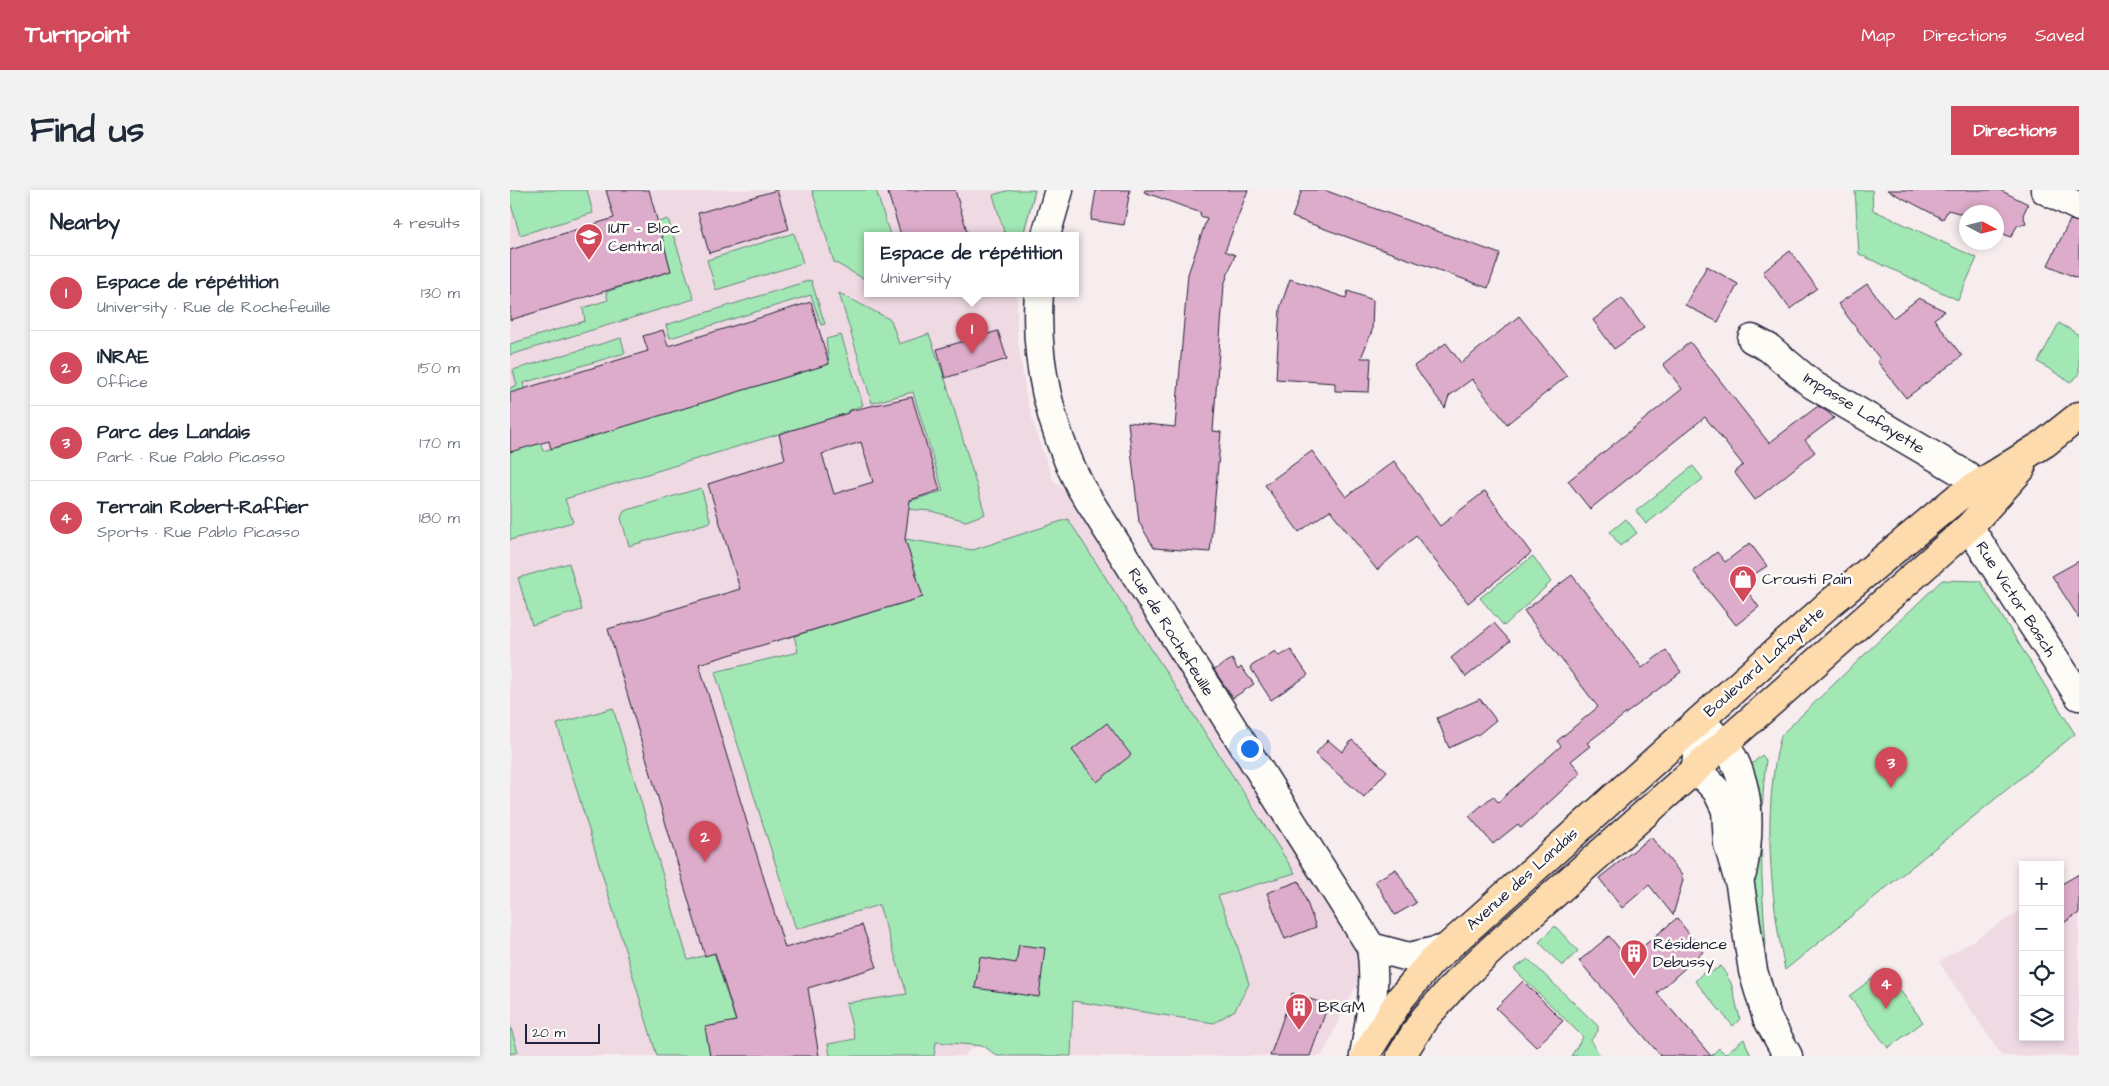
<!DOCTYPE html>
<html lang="en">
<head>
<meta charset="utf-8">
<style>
	body { margin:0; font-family:"Architects Daughter",sans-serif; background:#f2f2f3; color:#1f2937 }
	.controls { position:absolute; right:15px; bottom:15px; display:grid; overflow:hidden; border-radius:0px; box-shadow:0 2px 8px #0003 }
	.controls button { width:45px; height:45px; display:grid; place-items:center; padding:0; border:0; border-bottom:1px solid #e0e1e3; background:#fff; color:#1f2937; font:25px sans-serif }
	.compass { position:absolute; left:1449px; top:15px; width:45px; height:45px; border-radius:50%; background:#fff; box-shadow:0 2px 8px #0003; rotate:97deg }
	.scale { position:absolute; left:15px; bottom:12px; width:75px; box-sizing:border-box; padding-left:5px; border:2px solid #22223b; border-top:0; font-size:14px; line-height:18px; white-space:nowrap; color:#22223b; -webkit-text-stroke:4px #fdfcf7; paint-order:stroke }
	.you { position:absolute; left:739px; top:558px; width:18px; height:18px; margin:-12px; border:4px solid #fff; border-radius:50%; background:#1a73e8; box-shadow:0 0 0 8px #1a73e833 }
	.badge { display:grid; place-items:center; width:32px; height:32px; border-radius:50%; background:#d1495b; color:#fff; font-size:16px; font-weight:700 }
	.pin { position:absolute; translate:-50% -41px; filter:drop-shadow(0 1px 2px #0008) }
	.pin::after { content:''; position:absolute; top:26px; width:18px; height:15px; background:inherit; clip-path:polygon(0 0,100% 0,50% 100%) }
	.popup { position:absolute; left:354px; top:42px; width:215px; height:65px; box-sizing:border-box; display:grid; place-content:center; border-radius:0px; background:#fff; filter:drop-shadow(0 1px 4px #0005); font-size:16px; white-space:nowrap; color:#747a83 }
	.popup b { font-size:19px; color:#1f2937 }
	.popup::after { content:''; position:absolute; left:50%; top:100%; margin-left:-10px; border:10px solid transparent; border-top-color:#fff }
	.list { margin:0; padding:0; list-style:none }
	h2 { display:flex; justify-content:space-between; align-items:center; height:65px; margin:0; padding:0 20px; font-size:21px }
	h2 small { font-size:16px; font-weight:400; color:#747a83 }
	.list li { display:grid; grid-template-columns:32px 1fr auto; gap:15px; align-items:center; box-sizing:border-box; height:75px; padding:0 20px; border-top:1px solid #e0e1e3 }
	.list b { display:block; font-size:19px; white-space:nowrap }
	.list p { margin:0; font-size:16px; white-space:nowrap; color:#747a83 }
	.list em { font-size:16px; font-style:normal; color:#747a83 }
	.icon { flex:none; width:28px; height:28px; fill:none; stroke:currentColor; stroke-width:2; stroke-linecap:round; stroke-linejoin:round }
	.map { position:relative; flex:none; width:1569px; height:866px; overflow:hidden; border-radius:0px }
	header { display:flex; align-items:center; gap:30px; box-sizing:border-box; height:70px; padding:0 25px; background:#d1495b; color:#fff }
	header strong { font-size:24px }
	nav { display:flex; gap:28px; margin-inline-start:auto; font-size:18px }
	.intro { display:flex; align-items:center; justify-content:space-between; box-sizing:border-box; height:120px; padding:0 30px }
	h1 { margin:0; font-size:35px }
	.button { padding:12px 22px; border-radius:0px; background:#d1495b; color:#fff; font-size:18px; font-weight:700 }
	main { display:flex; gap:30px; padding:0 30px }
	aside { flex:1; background:#fff; border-radius:0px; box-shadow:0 2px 8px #0003 }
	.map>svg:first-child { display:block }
	.built { fill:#efd9e3 }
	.green { fill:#a2e8b5; stroke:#628578 }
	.building { fill:#ddacca; stroke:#22223b; fill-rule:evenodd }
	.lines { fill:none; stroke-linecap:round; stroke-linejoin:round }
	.street-casing { stroke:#22223b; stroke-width:31 }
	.primary-casing { stroke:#22223b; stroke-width:31 }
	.street { stroke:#fdfcf7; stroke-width:28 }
	.primary { stroke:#fedbac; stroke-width:28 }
	.labels { text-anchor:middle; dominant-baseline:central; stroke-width:5; stroke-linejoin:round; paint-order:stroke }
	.poi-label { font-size:16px; fill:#22223b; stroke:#fdfcf7; text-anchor:start }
	.street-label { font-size:16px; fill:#22223b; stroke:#fdfcf7 }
</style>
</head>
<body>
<header>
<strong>Turnpoint</strong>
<nav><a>Map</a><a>Directions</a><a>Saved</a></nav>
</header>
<div class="intro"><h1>Find us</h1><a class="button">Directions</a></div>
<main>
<aside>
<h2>Nearby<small>4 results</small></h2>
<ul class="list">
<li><span class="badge">1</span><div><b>Espace de répétition</b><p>University · Rue de Rochefeuille</p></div><em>130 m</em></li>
<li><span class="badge">2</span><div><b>INRAE</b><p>Office</p></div><em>150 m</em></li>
<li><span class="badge">3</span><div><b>Parc des Landais</b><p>Park · Rue Pablo Picasso</p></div><em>170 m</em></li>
<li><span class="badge">4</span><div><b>Terrain Robert-Raffier</b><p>Sports · Rue Pablo Picasso</p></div><em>180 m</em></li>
</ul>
</aside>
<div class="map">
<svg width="1569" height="866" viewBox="0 0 1569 866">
	<rect width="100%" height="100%" fill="#f7ecee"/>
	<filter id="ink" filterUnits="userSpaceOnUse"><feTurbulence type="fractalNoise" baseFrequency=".02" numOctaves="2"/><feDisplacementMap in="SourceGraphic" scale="10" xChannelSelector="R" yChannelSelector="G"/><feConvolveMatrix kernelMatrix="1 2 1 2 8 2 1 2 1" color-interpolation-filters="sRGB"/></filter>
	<g filter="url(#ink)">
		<g class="built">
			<polygon points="0,0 527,0 515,45 358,45 358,103 507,103 507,144 516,206 526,242 543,290 565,311 851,763 850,787 812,866 491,866 473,857 461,858 454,866 0,866"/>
			<polygon points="1569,684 1569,866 1492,866 1429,772 1513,719 1513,847 1550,847 1550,695"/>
		</g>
		<g class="green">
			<polygon points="0,0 77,0 83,23 10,45 0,11"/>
			<polygon points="302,0 366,0 380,45 358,45 358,91 324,72"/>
			<polygon points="500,0 525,0 513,45 495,45 483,5"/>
			<polygon points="1345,0 1362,0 1363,20 1467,68 1448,110 1349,64"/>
			<polygon points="158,29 184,109 0,165 0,154 75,131 73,118 98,110 96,102 161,81 148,32"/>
			<polygon points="284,43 293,73 206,100 197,70"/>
			<polygon points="301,90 315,134 311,135 301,105 160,148 156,135"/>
			<polygon points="329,103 381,130 389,154 419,144 436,192 475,324 456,331 421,321 385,318 220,368 219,365 433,301 403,202 362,213"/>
			<polygon points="1549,133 1569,145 1569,185 1560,192 1528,172"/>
			<polygon points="331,145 353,215 338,221 338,223 55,309 63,332 0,350 0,242 24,235 33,261 319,174 316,149"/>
			<polygon points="111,148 115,163 13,193 20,220 0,226 0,198 7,195 3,180"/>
			<polygon points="1183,276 1193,289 1136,334 1126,321"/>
			<polygon points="191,298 201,332 119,356 111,328 114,321"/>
			<polygon points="558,329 785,683 708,706 724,745 739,794 725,820 704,833 563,811 561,866 487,866 474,856 426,852 424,866 320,866 318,854 345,849 336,813 397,804 369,715 286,739 205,482 288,462 284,446 413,407 395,349 463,360"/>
			<polygon points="1116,329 1127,343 1110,356 1100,342"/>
			<polygon points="1023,366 1041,392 994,436 970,408"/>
			<polygon points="59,373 72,420 22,435 8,388"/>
			<path d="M1432,390L1470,391L1565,544L1275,780C1260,705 1252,620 1271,545Z"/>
			<polygon points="103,518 178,770 204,763 226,832 200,866 147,866 47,534"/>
			<path d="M1252,565L1256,570C1249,632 1251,693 1256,755L1248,758L1236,579Z"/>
			<polygon points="1045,736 1068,761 1052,776 1029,752"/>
			<polygon points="1018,769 1088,836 1088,841 1081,850 1090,866 1061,866 1073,847 1004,779"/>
			<polygon points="1211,776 1221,793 1230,829 1223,836 1185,791 1197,779 1200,783"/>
			<polygon points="1375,779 1413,832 1378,858 1339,806"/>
			<polygon points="0,835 8,862 0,864"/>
			<polygon points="1234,849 1241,866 1201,866 1209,858 1215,864"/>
		</g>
		<g class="building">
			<polygon points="96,0 139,0 161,81 0,130 0,60 104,28"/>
			<polygon points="267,0 279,39 199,63 188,23"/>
			<polygon points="377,0 445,0 458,45 391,45"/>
			<polygon points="586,0 620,0 614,35 581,30"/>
			<polygon points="635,0 738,0 715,61 725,65 714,95 703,241 711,242 700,362 644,358 629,332 618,232 665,237 678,84 697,28 690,26 691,23 634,2"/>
			<polygon points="792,0 814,0 990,64 978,98 782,27"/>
			<polygon points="1377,0 1490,0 1518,14 1513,25 1516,33 1507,36 1501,47 1486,41 1486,22 1456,22 1456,25 1438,20 1433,29"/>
			<polygon points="1560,30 1569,32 1569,89 1538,75"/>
			<polygon points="1280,61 1307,98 1280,119 1253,82"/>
			<polygon points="1197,76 1228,94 1208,132 1175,115"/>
			<polygon points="780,89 836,108 838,101 863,110 862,141 851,168 861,168 859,202 825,201 825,193 766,189 770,118"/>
			<polygon points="1357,94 1383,128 1409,108 1435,121 1424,129 1452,166 1396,208 1367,171 1370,169 1328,114"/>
			<polygon points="1112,108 1134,138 1104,159 1083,130"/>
			<polygon points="301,112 319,174 41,259 39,251 0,262 0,203 138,161 133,146 153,140 158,156"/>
			<polygon points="1009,126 1057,186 997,234 962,189 939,206 935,218 904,176 936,153 951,173"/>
			<polygon points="488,141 497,169 435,188 427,159"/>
			<polygon points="1180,152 1259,253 1308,216 1319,223 1324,228 1295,250 1305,262 1245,310 1224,282 1233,275 1195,227 1080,319 1058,291 1172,199 1153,174"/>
			<path d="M402,207L430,300L400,310L395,349L413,407L189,474L275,758L352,735L367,777L298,798L309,866H200L195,837L226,831L205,763L195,766L98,439L230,399L198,294L275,269L269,244L338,223V221ZM351,252L363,292L324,304L312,264Z"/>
			<polygon points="802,261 836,307 884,271 930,336 975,301 1021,363 958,413 906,346 867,380 820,320 789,342 755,295"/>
			<polygon points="1240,353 1257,376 1231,393 1249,417 1226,435 1183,381 1207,362 1215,372"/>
			<polygon points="1569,371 1569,428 1542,386"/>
			<polygon points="1062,385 1132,478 1156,460 1171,482 1077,553 1080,556 1061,571 1071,583 1011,638 1008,634 983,654 959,626 983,606 988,612 1051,556 1047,551 1088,517 1014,421"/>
			<polygon points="984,433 1000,451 956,487 941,468"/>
			<polygon points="781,460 798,485 761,510 740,477 765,461 769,466"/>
			<polygon points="722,469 728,480 731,477 744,494 723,508 704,480"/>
			<polygon points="970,509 986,530 969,544 939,558 927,528"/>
			<polygon points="597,533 621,565 587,592 562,560"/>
			<polygon points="818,550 832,562 842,550 877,581 854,607 805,564"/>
			<polygon points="1141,647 1171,684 1173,690 1163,725 1139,695 1112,718 1089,688"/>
			<polygon points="886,679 906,713 885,725 865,691"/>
			<polygon points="1569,684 1569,723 1550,735 1550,695"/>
			<polygon points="789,691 806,737 775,749 757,703"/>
			<polygon points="1167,728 1193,762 1147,803 1201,866 1151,866 1069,771 1099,746 1118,769"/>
			<polygon points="509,755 535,758 529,807 465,798 470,767 506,773"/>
			<polygon points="1013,791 1053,831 1026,857 986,818"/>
			<polygon points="782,803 818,815 800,866 760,866"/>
		</g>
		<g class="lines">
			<g class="street-casing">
				<g id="street">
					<polyline points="1535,0 1569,17"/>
					<polyline points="536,45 549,0"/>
					<path d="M529,103C524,170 540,238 571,298L861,757C867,795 860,829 854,866"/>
					<polyline points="1242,149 1259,158 1303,195 1458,286 1466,296"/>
					<polyline points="1459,337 1569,506"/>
					<polyline points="1190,530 1186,578 1207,601 1216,620 1218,654 1230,695 1243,781 1257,828 1278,866"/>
					<path d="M1198,538C1206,548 1217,558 1223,568C1241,604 1240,645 1232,683"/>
					<polyline points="861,757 899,767 935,759"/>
				</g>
			</g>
			<g class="primary-casing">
				<g id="primary">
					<polyline points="855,866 890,809 921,772 1319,414 1447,308 1535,253 1569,226"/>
					<polyline points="891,866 914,829 946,793 982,759 1459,337 1511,279"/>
				</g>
			</g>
			<use href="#street" class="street"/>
			<use href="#primary" class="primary"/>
		</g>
	</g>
	<defs>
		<g id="university-pin" transform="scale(1.4375)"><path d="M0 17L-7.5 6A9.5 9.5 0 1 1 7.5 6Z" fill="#d1495b" stroke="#fdfcf7"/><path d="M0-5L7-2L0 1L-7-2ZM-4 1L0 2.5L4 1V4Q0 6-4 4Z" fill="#fff"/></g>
		<g id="shop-pin" transform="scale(1.4375)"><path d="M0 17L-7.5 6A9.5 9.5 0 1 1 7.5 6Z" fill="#d1495b" stroke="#fdfcf7"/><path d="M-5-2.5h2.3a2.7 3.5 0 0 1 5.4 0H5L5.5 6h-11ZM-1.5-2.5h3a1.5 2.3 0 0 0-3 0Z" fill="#fff"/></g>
		<g id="building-pin" transform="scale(1.4375)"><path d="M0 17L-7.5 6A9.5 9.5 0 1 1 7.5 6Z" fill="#d1495b" stroke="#fdfcf7"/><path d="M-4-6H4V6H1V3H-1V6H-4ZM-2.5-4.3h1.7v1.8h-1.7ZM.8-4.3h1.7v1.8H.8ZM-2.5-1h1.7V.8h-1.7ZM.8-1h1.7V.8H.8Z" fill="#fff"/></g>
	</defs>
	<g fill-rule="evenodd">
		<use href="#university-pin" x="79" y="47"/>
		<use href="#shop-pin" x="1233" y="389"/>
		<use href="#building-pin" x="1124" y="763"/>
		<use href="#building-pin" x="789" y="817"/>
	</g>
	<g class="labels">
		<g class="poi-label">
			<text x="98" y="38">IUT - Bloc<tspan x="98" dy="18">Central</tspan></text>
			<text x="1252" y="389">Crousti Pain</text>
			<text x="1143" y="754">Résidence<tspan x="1143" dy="18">Debussy</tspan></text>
			<text x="808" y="817">BRGM</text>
		</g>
		<g class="street-label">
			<text transform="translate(1354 223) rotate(32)">Impasse Lafayette</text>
			<text transform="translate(1506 409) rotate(57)">Rue Victor Basch</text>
			<text transform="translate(661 442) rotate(58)">Rue de Rochefeuille</text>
			<text transform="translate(1254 472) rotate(-42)">Boulevard Lafayette</text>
			<text transform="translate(1012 689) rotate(-42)">Avenue des Landais</text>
		</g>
	</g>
</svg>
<div class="controls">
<button>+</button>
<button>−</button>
<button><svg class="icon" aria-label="locate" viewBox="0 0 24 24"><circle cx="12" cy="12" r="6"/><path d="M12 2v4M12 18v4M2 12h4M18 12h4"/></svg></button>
<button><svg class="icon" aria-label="layers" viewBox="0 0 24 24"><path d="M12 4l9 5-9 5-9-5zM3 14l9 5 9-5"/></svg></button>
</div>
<svg class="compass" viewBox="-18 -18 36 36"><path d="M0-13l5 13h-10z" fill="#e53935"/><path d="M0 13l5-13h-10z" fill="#747a83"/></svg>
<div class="scale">20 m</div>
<div class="you"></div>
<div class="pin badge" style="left:462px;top:164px">1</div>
<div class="popup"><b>Espace de répétition</b>University</div>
<div class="pin badge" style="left:195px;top:672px">2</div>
<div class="pin badge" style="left:1381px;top:598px">3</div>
<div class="pin badge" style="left:1376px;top:819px">4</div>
</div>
</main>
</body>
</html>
